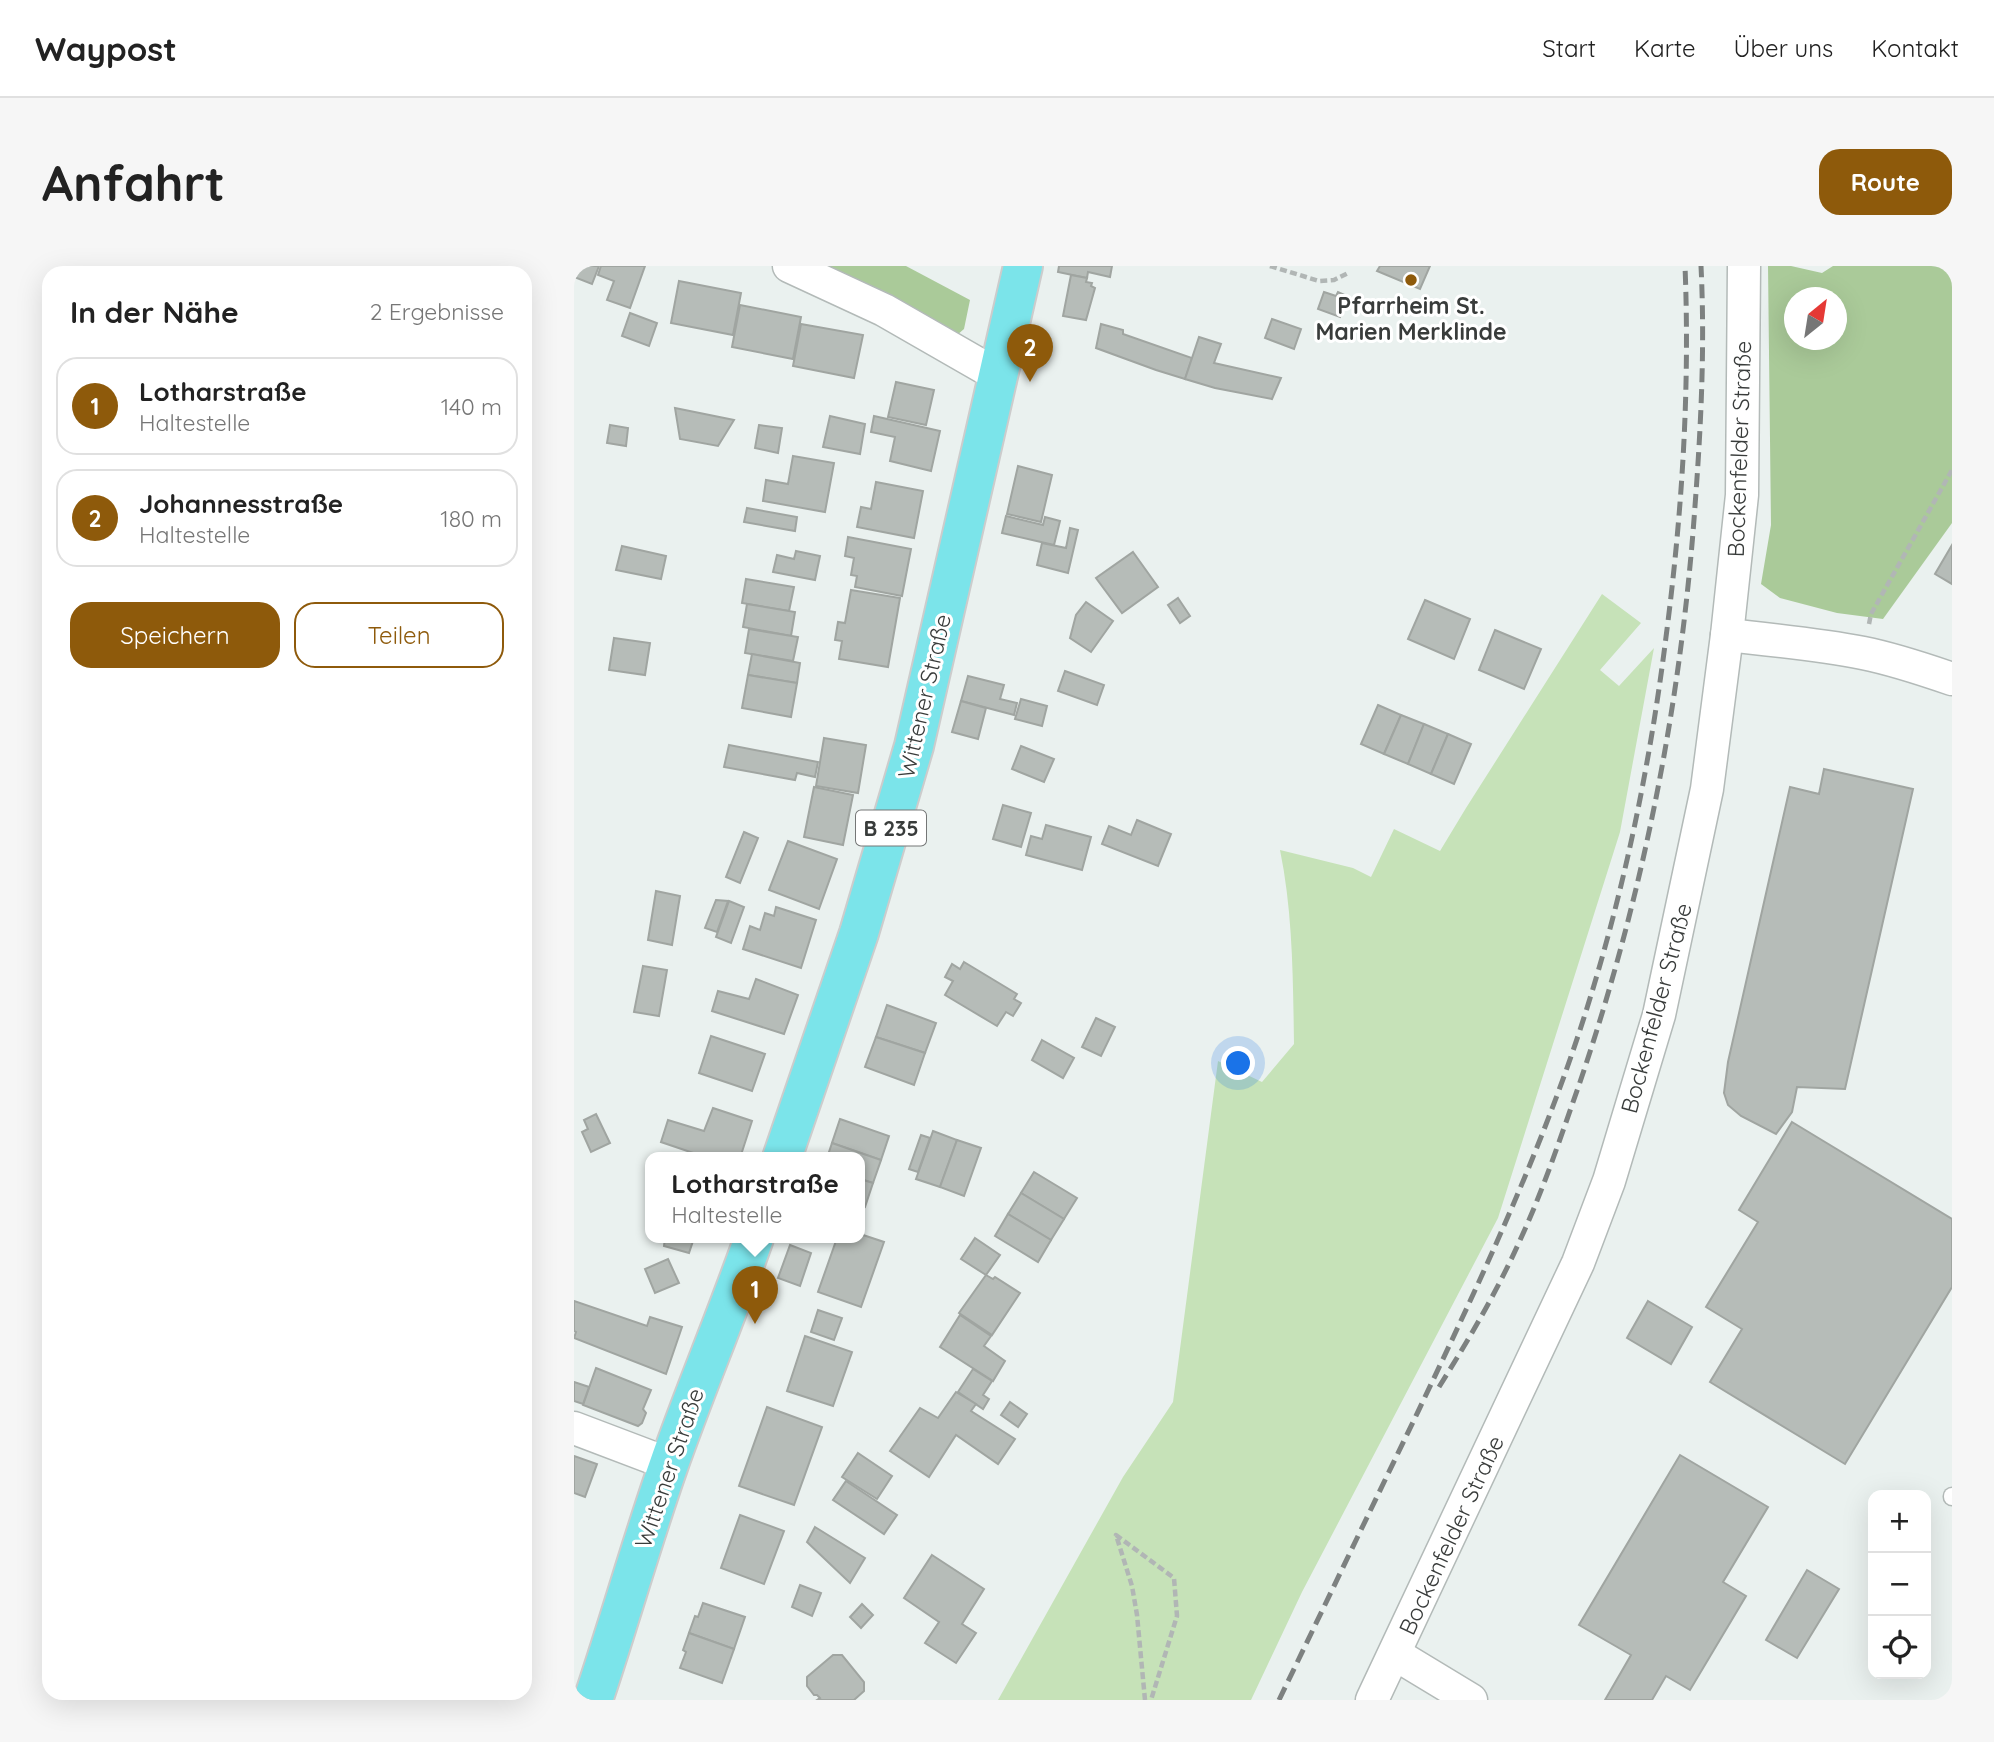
<!DOCTYPE html>
<html lang="de">
<head>
<meta charset="utf-8">
<style>
	body { margin:0; font-family:Quicksand,sans-serif; background:#f6f6f6; color:#222 }
	.controls { position:absolute; right:21px; bottom:21px; display:grid; overflow:hidden; border-radius:14px; box-shadow:0 7px 28px #0002 }
	.controls button { width:63px; height:63px; display:grid; place-items:center; padding:0; border:0; border-bottom:2px solid #e0e0e0; background:#fff; color:#222; font:35px sans-serif }
	.compass { position:absolute; left:1210px; top:21px; width:63px; height:63px; border-radius:50%; background:#fff; box-shadow:0 7px 28px #0002; rotate:30deg }
	.you { position:absolute; left:665px; top:798px; width:24px; height:24px; margin:-18px; border:5px solid #fff; border-radius:50%; background:#1a73e8; box-shadow:0 0 0 10px #1a73e833 }
	.badge { display:grid; place-items:center; width:46px; height:46px; border-radius:50%; background:#8e5a0b; color:#fff; font-size:23px; font-weight:700 }
	.pin { position:absolute; translate:-50% -58px; filter:drop-shadow(0 2px 4px #0008) }
	.pin::after { content:''; position:absolute; top:37px; width:24px; height:21px; background:inherit; clip-path:polygon(0 0,100% 0,50% 100%) }
	.popup { position:absolute; left:71px; top:886px; width:220px; height:91px; box-sizing:border-box; display:grid; place-content:center; border-radius:14px; background:#fff; filter:drop-shadow(0 2px 5px #0005); font-size:23px; white-space:nowrap; color:#767676 }
	.popup b { font-size:26px; color:#222 }
	.popup::after { content:''; position:absolute; left:50%; top:100%; margin-left:-14px; border:14px solid transparent; border-top-color:#fff }
	.list { margin:0; padding:0; list-style:none }
	h2 { display:flex; justify-content:space-between; align-items:center; height:91px; margin:0; padding:0 28px; font-size:30px }
	h2 small { font-size:23px; font-weight:400; color:#767676 }
	.list li { display:grid; grid-template-columns:46px 1fr auto; gap:21px; align-items:center; box-sizing:border-box; height:98px; margin:0 14px 14px; padding:0 14px; border:2px solid #e0e0e0; border-radius:21px }
	.list b { display:block; font-size:26px; white-space:nowrap }
	.list p { margin:0; font-size:23px; white-space:nowrap; color:#767676 }
	.list em { font-size:23px; font-style:normal; color:#767676 }
	.actions { display:flex; gap:14px; padding:21px 28px }
	.actions a { flex:1; padding:16px 0; border:2px solid #8e5a0b; border-radius:21px; text-align:center; font-size:24px; color:#8e5a0b }
	.actions .main { background:#8e5a0b; color:#fff }
	.icon { flex:none; width:38px; height:38px; fill:none; stroke:currentColor; stroke-width:2; stroke-linecap:round; stroke-linejoin:round }
	.map { position:relative; flex:none; width:1378px; height:1434px; overflow:hidden; border-radius:21px }
	header { display:flex; align-items:center; gap:42px; box-sizing:border-box; height:98px; padding:0 35px; background:#fff; border-bottom:2px solid #e0e0e0 }
	header strong { font-size:33px }
	nav { display:flex; gap:38px; margin-inline-start:auto; font-size:24px }
	.intro { display:flex; align-items:center; justify-content:space-between; box-sizing:border-box; height:168px; padding:0 42px }
	h1 { margin:0; font-size:49px }
	.button { padding:18px 32px; border-radius:21px; background:#8e5a0b; color:#fff; font-size:24px; font-weight:700 }
	main { display:flex; gap:42px; padding:0 42px }
	aside { flex:1; background:#fff; border-radius:21px; box-shadow:0 7px 28px #0002 }
	.map>svg:first-child { display:block }
	.green { fill:#c6e2b8 }
	.forest { fill:#aaca99; fill-rule:evenodd }
	.building { fill:#b6bcb8; stroke:#a0a5a1; stroke-width:2 }
	.lines { fill:none; stroke-linecap:round; stroke-linejoin:round }
	.lane-casing { stroke:#b3bab8; stroke-width:19 }
	.street-casing { stroke:#b3bab8; stroke-width:35 }
	.primary-casing { stroke:#ccc; stroke-width:42 }
	.path { stroke:#b1b6b5; stroke-width:4.5; stroke-dasharray:7 3.5; stroke-linecap:butt }
	.lane { stroke:#fff; stroke-width:16 }
	.street { stroke:#fff; stroke-width:32 }
	.primary { stroke:#7be4ea; stroke-width:38 }
	.rail { stroke:#7d8180; stroke-width:5; stroke-dasharray:14 7; stroke-linecap:butt }
	.poi-dot { fill:#8e5a0b; stroke:#fff; stroke-width:2.5 }
	.labels { text-anchor:middle; dominant-baseline:central; stroke-width:6; stroke-linejoin:round; paint-order:stroke }
	.shield { fill:#fff; stroke:#747676; stroke-width:2 }
	.shield-label { font-size:21px; font-weight:bold; fill:#393c3b }
	.poi-label { font-size:23px; font-weight:bold; fill:#393c3b; stroke:#fff }
	.street-label { font-size:23px; fill:#393c3b; stroke:#fff }
</style>
</head>
<body>
<header>
<strong>Waypost</strong>
<nav><a>Start</a><a>Karte</a><a>Über uns</a><a>Kontakt</a></nav>
</header>
<div class="intro"><h1>Anfahrt</h1><a class="button">Route</a></div>
<main>
<aside>
<h2>In der Nähe<small>2 Ergebnisse</small></h2>
<ul class="list">
<li><span class="badge">1</span><div><b>Lotharstraße</b><p>Haltestelle</p></div><em>140 m</em></li>
<li><span class="badge">2</span><div><b>Johannesstraße</b><p>Haltestelle</p></div><em>180 m</em></li>
</ul>
<div class="actions"><a class="main">Speichern</a><a>Teilen</a></div>
</aside>
<div class="map">
<svg width="1378" height="1434" viewBox="0 0 1378 1434">
	<rect width="100%" height="100%" fill="#eaf1ef"/>
	<path class="green" d="M1028,328L1067,357L1026,404L1045,420L1080,382L1046,566L924,952L728,1326L677,1434H424L549,1211L599,1136L644,795L688,816L720,778C719,714 719,647 706,584L779,602L797,611L820,563L866,585L892,542Z"/>
	<g class="forest">
		<polygon points="252,0 332,0 396,34 390,63 383,69 325,36"/>
		<path d="M1194,0H1217L1248,7L1259,0H1378V257L1309,353L1263,347L1206,332L1187,318L1197,259ZM1220,32H1262V74H1220Z"/>
	</g>
	<g class="building">
		<polygon points="2,0 25,0 18,18 0,11"/>
		<polygon points="27,0 71,0 56,42 33,34 40,15 24,9"/>
		<polygon points="485,0 538,0 536,11 514,6 513,12 484,6"/>
		<polygon points="806,0 856,0 846,23 803,5"/>
		<polygon points="497,9 513,12 512,16 518,17 517,20 521,22 512,54 489,50"/>
		<polygon points="105,15 167,27 159,69 97,57"/>
		<polygon points="750,26 762,30 764,26 773,30 766,51 744,43"/>
		<polygon points="166,39 227,51 219,93 158,81"/>
		<polygon points="56,47 83,57 75,80 48,70"/>
		<polygon points="698,53 727,63 720,83 691,72"/>
		<polygon points="227,58 289,69 280,112 219,100"/>
		<polygon points="527,58 549,64 549,68 618,92 611,113 582,104 522,82"/>
		<polygon points="625,71 647,78 640,97 707,112 698,133 641,122 611,113"/>
		<polygon points="322,116 360,124 352,159 314,151"/>
		<polygon points="101,142 160,154 144,180 106,173"/>
		<polygon points="256,150 291,158 286,188 249,181"/>
		<polygon points="300,150 366,165 357,205 316,195 321,171 297,166"/>
		<polygon points="36,159 54,162 52,180 33,177"/>
		<polygon points="185,159 208,162 204,187 181,182"/>
		<polygon points="219,190 260,197 251,246 189,235 192,214 214,218"/>
		<polygon points="444,200 478,209 467,256 433,248"/>
		<polygon points="302,216 349,225 340,272 283,261 287,241 297,243"/>
		<polygon points="173,242 223,251 221,265 170,256"/>
		<polygon points="432,250 469,259 471,251 486,255 480,279 428,267"/>
		<polygon points="496,262 504,264 494,307 463,299 468,277 492,282"/>
		<polygon points="274,271 337,283 328,330 281,321 283,310 277,309 280,292 271,290"/>
		<polygon points="1378,279 1378,318 1361,308"/>
		<polygon points="48,280 92,290 87,313 42,304"/>
		<polygon points="222,285 246,290 241,314 199,306 203,289 220,293"/>
		<polygon points="559,286 584,321 548,347 522,312"/>
		<polygon points="172,313 220,321 215,345 168,337"/>
		<polygon points="277,324 326,332 314,401 265,393 268,375 261,374 264,356 271,357"/>
		<polygon points="604,332 616,350 606,357 594,339"/>
		<polygon points="851,334 896,353 880,393 834,373"/>
		<polygon points="512,336 539,355 517,386 496,372 502,349"/>
		<polygon points="173,338 221,346 217,370 169,361"/>
		<polygon points="175,363 224,371 219,395 171,387"/>
		<polygon points="921,364 967,383 950,423 905,404"/>
		<polygon points="40,372 76,377 71,409 35,404"/>
		<polygon points="178,388 226,397 223,417 174,409"/>
		<polygon points="491,405 530,419 523,439 484,425"/>
		<polygon points="174,409 223,417 217,451 168,442"/>
		<polygon points="394,410 430,419 426,433 443,437 440,449 387,435"/>
		<polygon points="447,433 473,440 468,460 441,453"/>
		<polygon points="387,435 412,442 404,473 378,466"/>
		<polygon points="804,439 827,449 810,488 787,478"/>
		<polygon points="827,449 850,458 834,498 810,488"/>
		<polygon points="850,458 874,468 857,508 834,498"/>
		<polygon points="874,468 897,478 880,518 857,508"/>
		<polygon points="250,472 292,479 284,527 242,520"/>
		<polygon points="155,479 244,496 241,511 223,507 221,514 150,501"/>
		<polygon points="447,480 480,493 470,516 438,503"/>
		<polygon points="1250,503 1339,523 1271,823 1223,821 1218,846 1202,868 1167,850 1154,839 1150,827 1154,796 1216,521 1245,528"/>
		<polygon points="240,521 279,529 269,579 230,571"/>
		<polygon points="429,539 457,547 447,581 419,573"/>
		<polygon points="563,554 597,568 584,600 528,578 535,560 557,569"/>
		<polygon points="472,559 517,571 508,604 452,589 457,570 468,573"/>
		<polygon points="170,566 184,572 166,617 152,611"/>
		<polygon points="214,575 263,593 245,643 195,624"/>
		<polygon points="82,625 106,630 98,679 74,674"/>
		<polygon points="142,634 154,635 143,666 131,662"/>
		<polygon points="155,635 170,641 157,677 142,671"/>
		<polygon points="202,641 242,654 227,702 169,683 176,660 186,664 191,647 200,650"/>
		<polygon points="390,696 443,728 440,733 447,737 439,750 432,746 423,760 371,729 379,715 371,711 378,698 386,703"/>
		<polygon points="69,700 93,704 85,750 60,746"/>
		<polygon points="182,713 224,729 210,768 138,745 144,725 175,733"/>
		<polygon points="313,739 362,757 351,787 302,771"/>
		<polygon points="522,752 541,761 527,790 508,781"/>
		<polygon points="137,770 191,788 178,825 125,807"/>
		<polygon points="302,771 351,787 340,819 291,801"/>
		<polygon points="468,774 500,792 489,812 458,794"/>
		<polygon points="139,842 178,855 166,892 134,892 87,876 94,854 130,865"/>
		<polygon points="22,848 36,877 17,886 8,866 14,863 10,854"/>
		<polygon points="266,853 315,870 307,894 258,877"/>
		<polygon points="1218,856 1378,953 1378,1021 1271,1198 1136,1116 1168,1063 1132,1041 1184,956 1165,944"/>
		<polygon points="359,865 383,874 366,921 342,913"/>
		<polygon points="347,869 356,872 344,906 335,903"/>
		<polygon points="383,874 407,882 390,930 366,921"/>
		<polygon points="258,877 307,894 299,917 286,913 286,892 253,892"/>
		<polygon points="460,906 503,932 490,953 447,927"/>
		<polygon points="286,913 299,917 291,941 286,939"/>
		<polygon points="447,927 490,953 477,974 434,948"/>
		<polygon points="434,948 477,974 464,996 421,970"/>
		<polygon points="286,968 310,976 287,1041 244,1026 263,972 286,972"/>
		<polygon points="91,972 120,972 115,987 90,980"/>
		<polygon points="401,972 426,989 412,1009 387,993"/>
		<polygon points="216,979 237,987 226,1020 204,1012"/>
		<polygon points="94,993 105,1017 81,1027 71,1003"/>
		<polygon points="412,1009 419,1013 421,1011 446,1027 418,1069 385,1047"/>
		<polygon points="0,1035 73,1060 76,1051 108,1061 92,1108 0,1072 2,1066 0,1065"/>
		<polygon points="1074,1035 1118,1061 1097,1098 1053,1072"/>
		<polygon points="244,1044 268,1052 260,1074 237,1066"/>
		<polygon points="386,1049 417,1070 410,1080 431,1095 419,1115 366,1081"/>
		<polygon points="231,1070 278,1086 259,1140 213,1125"/>
		<polygon points="22,1102 77,1124 69,1143 72,1147 68,1157 64,1160 9,1139"/>
		<polygon points="399,1103 418,1115 409,1129 415,1133 409,1143 384,1126"/>
		<polygon points="0,1116 15,1121 9,1138 0,1135"/>
		<polygon points="382,1126 402,1138 397,1145 441,1173 424,1198 382,1169 355,1211 316,1185 346,1142 364,1152"/>
		<polygon points="436,1136 453,1148 444,1161 427,1149"/>
		<polygon points="193,1141 248,1161 220,1239 165,1220"/>
		<polygon points="284,1187 318,1210 303,1233 268,1211"/>
		<polygon points="1106,1189 1194,1241 1149,1316 1172,1330 1116,1424 1092,1410 1078,1434 1031,1434 1057,1389 1005,1359"/>
		<polygon points="0,1190 23,1198 11,1231 0,1227"/>
		<polygon points="272,1215 323,1249 310,1268 259,1234"/>
		<polygon points="166,1249 210,1265 190,1318 147,1302"/>
		<polygon points="241,1261 291,1292 276,1317 233,1276"/>
		<polygon points="358,1289 410,1323 388,1358 402,1367 382,1397 351,1377 365,1356 330,1332"/>
		<polygon points="1233,1304 1265,1323 1223,1392 1192,1374"/>
		<polygon points="226,1319 247,1327 238,1350 218,1341"/>
		<polygon points="129,1337 171,1351 160,1383 115,1367 121,1350 124,1351"/>
		<polygon points="288,1338 299,1349 287,1362 276,1351"/>
		<polygon points="115,1367 160,1383 148,1417 106,1402 112,1386 109,1384"/>
		<polygon points="259,1389 268,1389 290,1416 290,1425 280,1434 243,1434 246,1432 243,1429 240,1429 233,1420 233,1411"/>
	</g>
	<g class="lines">
		<g class="lane-casing">
			<polyline id="lane" points="1378,1230 1378,1231"/>
		</g>
		<g class="street-casing">
			<g id="street">
				<polyline points="215,0 310,44 425,110"/>
				<path d="M1153,369C1199,374 1244,378 1289,387C1319,393 1349,403 1378,413"/>
				<polyline points="0,1162 95,1198"/>
				<polyline points="821,1388 897,1434"/>
				<polyline points="798,1434 1004,997 1035,915 1085,749 1133,523 1153,369 1168,229 1170,0"/>
			</g>
		</g>
		<g class="primary-casing">
			<g id="primary">
				<polyline points="208,892 285,667 340,480 449,0"/>
				<path d="M19,1434C45,1357 67,1278 94,1201C121,1124 153,1049 180,972"/>
			</g>
		</g>
		<g class="path">
			<polyline points="696,0 745,15 760,14 774,7"/>
			<polyline points="1295,358 1297,348 1378,204"/>
			<polyline points="571,1434 563,1349 558,1320 542,1269 600,1312 603,1350 577,1434"/>
		</g>
		<use href="#lane" class="lane"/>
		<use href="#street" class="street"/>
		<use href="#primary" class="primary"/>
		<g class="rail">
			<path d="M865,1121C895,1073 924,1024 947,972C970,922 987,870 1005,819C1069,631 1107,438 1121,240C1127,160 1131,80 1127,0"/>
			<path d="M705,1434C750,1341 795,1247 840,1154C900,1028 960,902 1004,770C1047,640 1075,507 1092,371C1108,248 1116,124 1111,0"/>
		</g>
	</g>
	<circle class="poi-dot" cx="837" cy="14" r="7"/>
	<g class="labels">
		<rect class="shield" x="282" y="544.5" width="70" height="35" rx="5"/>
		<g class="shield-label">
			<text x="317" y="562">B 235</text>
		</g>
		<g class="poi-label">
			<text x="837" y="39">Pfarrheim St.<tspan x="837" dy="26">Marien Merklinde</tspan></text>
		</g>
		<g class="street-label">
			<text transform="translate(1165 183) rotate(-88)">Bockenfelder Straße</text>
			<text transform="translate(350 430) rotate(-77)">Wittener Straße</text>
			<text transform="translate(1082 742) rotate(-75)">Bockenfelder Straße</text>
			<text transform="translate(95 1202) rotate(-71)">Wittener Straße</text>
			<text transform="translate(877 1269) rotate(-65)">Bockenfelder Straße</text>
		</g>
	</g>
</svg>
<div class="controls">
<button>+</button>
<button>−</button>
<button><svg class="icon" aria-label="locate" viewBox="0 0 24 24"><circle cx="12" cy="12" r="6"/><path d="M12 2v4M12 18v4M2 12h4M18 12h4"/></svg></button>
</div>
<svg class="compass" viewBox="-18 -18 36 36"><path d="M0-13l5 13h-10z" fill="#e53935"/><path d="M0 13l5-13h-10z" fill="#767676"/></svg>
<div class="you"></div>
<div class="pin badge" style="left:181px;top:1058px">1</div>
<div class="popup"><b>Lotharstraße</b>Haltestelle</div>
<div class="pin badge" style="left:456px;top:116px">2</div>
</div>
</main>
</body>
</html>
